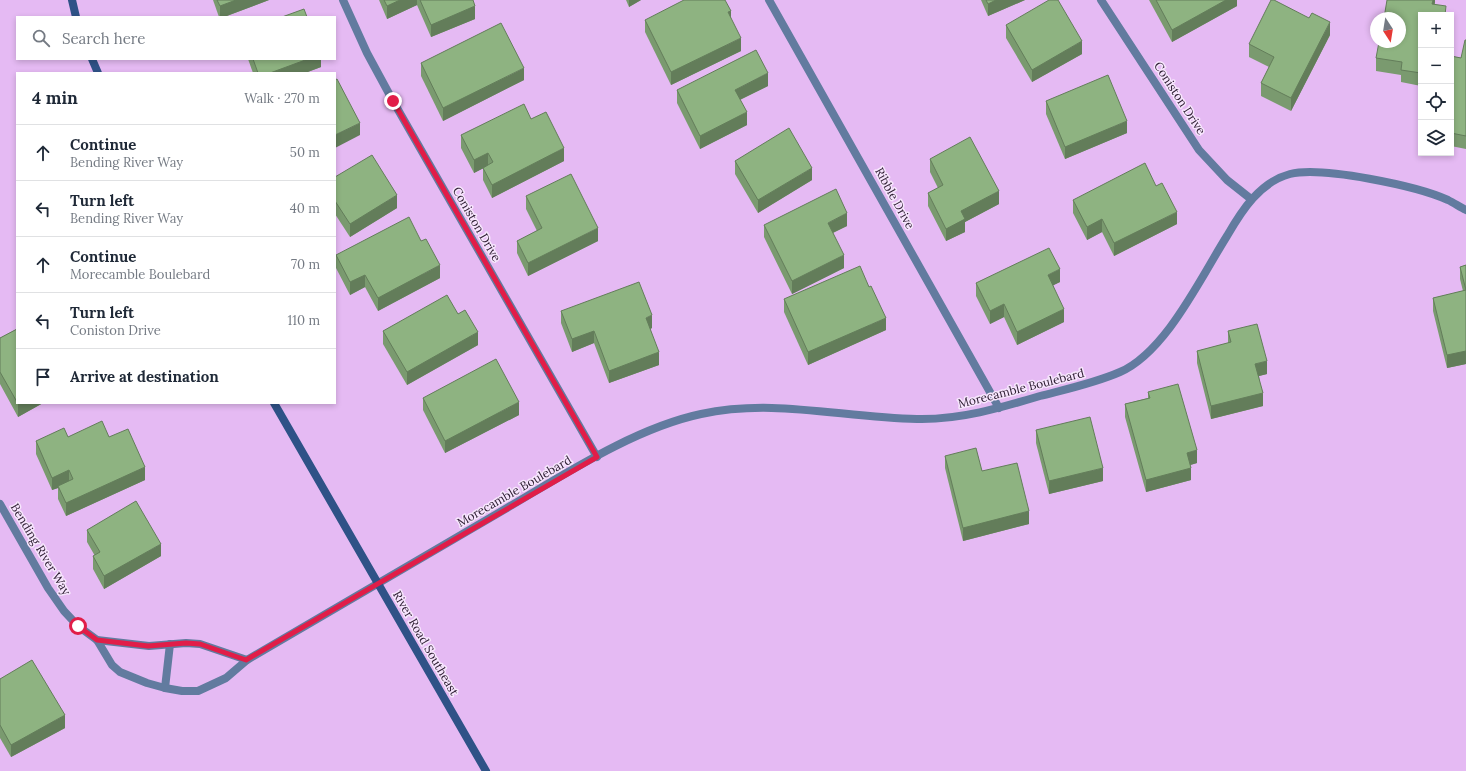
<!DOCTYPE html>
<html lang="en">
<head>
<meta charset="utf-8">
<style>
	body { margin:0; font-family:Lora,serif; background:#f6f6f7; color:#1f2937 }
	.controls { position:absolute; right:12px; top:12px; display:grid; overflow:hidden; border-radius:0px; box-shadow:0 2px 6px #0003 }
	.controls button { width:36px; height:36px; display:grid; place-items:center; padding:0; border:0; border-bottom:1px solid #e0e1e3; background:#fff; color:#1f2937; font:20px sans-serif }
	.compass { position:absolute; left:1370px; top:12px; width:36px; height:36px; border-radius:50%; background:#fff; box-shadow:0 2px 6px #0003; rotate:168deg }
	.stop { position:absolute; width:12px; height:12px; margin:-9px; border:3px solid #e11d48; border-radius:50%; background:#fff }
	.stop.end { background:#e11d48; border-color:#fff; box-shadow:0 1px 4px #0008 }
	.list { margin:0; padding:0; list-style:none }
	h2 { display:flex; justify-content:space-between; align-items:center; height:52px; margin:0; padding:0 16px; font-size:17px }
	h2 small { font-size:13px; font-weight:400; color:#747a83 }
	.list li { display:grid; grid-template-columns:26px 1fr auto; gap:12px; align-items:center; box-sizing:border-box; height:56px; padding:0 16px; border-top:1px solid #e0e1e3 }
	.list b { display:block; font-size:15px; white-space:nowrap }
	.list p { margin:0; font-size:13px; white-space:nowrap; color:#747a83 }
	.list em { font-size:13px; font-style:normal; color:#747a83 }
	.icon { flex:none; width:22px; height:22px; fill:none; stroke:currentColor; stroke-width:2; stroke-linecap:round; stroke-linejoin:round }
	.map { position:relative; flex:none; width:1466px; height:771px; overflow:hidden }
	.search { position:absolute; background:#fff; box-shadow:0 2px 6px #0003; left:16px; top:16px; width:320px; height:44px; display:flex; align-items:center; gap:10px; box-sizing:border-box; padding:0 14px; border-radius:0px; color:#747a83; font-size:15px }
	.panel { position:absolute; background:#fff; box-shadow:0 2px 6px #0003; left:16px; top:72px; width:320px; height:332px; border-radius:0px }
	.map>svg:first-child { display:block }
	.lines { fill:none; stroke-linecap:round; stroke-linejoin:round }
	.service { stroke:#627b9f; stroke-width:8 }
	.minor { stroke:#627b9f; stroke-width:8 }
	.secondary { stroke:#2f5287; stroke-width:8 }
	.wall { fill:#7a9a6f }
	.shaded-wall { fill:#637d5a }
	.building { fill:#8eb381; stroke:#637d5a }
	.route { stroke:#e11d48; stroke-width:5 }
	.labels { text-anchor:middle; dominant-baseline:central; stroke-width:3; stroke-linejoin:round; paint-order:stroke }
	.street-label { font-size:12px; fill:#2b1b30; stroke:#f7e6fd }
</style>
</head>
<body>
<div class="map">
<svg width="1466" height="771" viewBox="0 0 1466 771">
	<rect width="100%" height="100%" fill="#e5baf3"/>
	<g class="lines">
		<polyline class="service" points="165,688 170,644"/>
		<g class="minor">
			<polyline points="343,0 367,53 393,101 597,457"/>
			<polyline points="769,0 999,408"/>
			<polyline points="1101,0 1199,150 1227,180 1251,199"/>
			<path d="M0,504L48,588L64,611L78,626L97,640L112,665L120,672L147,683L165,688L182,691H198L226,678L247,660C333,609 420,559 507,508C565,474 635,428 701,414C775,398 843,418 917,419C960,420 1000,408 1040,396C1067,389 1095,383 1120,372C1166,352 1201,277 1227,236C1242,210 1260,182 1290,174C1322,166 1417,186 1448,200C1454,203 1460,207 1466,210"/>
			<polyline points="97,640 149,646 186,643 200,644 247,660"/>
		</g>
		<g class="secondary">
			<polyline points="72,0 76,17"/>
			<polyline points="92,59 98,73"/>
			<polyline points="274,403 486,771"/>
		</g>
	</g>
	<g class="wall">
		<polygon points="213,0 269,0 224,17 219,17"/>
		<polygon points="379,0 473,0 475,19 431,37 417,5 387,19"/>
		<polygon points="626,0 641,0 629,7"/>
		<polygon points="981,0 1025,0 988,16"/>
		<polygon points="1149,0 1237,0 1237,6 1172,42"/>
		<polygon points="1435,0 1434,5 1446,15 1421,15 1421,86 1401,82 1401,75 1376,71 1376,58"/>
		<polygon points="645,20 741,51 671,85 645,32"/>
		<polygon points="1006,25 1082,54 1032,82 1006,38"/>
		<polygon points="1330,35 1291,111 1261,96 1261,83 1269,67 1249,57 1249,44"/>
		<polygon points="1466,40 1466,149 1451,146 1451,56 1461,58"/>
		<polygon points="248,59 321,59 321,67 305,73 253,73"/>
		<polygon points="421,63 524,80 443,121 421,76"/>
		<polygon points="768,86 740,100 747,125 700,149 677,103 677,90"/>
		<polygon points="1046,101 1127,133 1065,159 1046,114"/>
		<polygon points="531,119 564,161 492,198 483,180 483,168 474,173 461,148 461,135"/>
		<polygon points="930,159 999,204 965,222 965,232 946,241 928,206 928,193 938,188 930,172"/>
		<polygon points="735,161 812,180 758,213 735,174"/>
		<polygon points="335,177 397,208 350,237 335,214"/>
		<polygon points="526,196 598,241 528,276 517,253 517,241 537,231 526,209"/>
		<polygon points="1073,200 1177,224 1114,256 1102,232 1087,240 1073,213"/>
		<polygon points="764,225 847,226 833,233 844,268 792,294 764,237"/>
		<polygon points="336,255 440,278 378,311 365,287 350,295 336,268"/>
		<polygon points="1466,265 1466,364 1447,368 1433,311 1433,298 1463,291 1460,279 1460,267"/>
		<polygon points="1060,282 1053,285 1064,322 1017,345 1004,317 990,324 976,296 976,283"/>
		<polygon points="784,299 886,330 808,365 784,312"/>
		<polygon points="561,311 652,328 650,329 659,365 609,383 594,343 572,352 561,323"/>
		<polygon points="458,314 478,345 407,385 383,344 383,331"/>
		<polygon points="17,329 17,403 43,403 18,417 0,384 0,338"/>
		<polygon points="1228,331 1267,374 1259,376 1263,406 1211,419 1197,363 1197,351 1228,343"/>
		<polygon points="1148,392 1197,463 1190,465 1191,480 1146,492 1125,417 1125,404 1148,398"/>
		<polygon points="423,398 519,415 445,453 423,410"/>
		<polygon points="1036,430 1103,481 1049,494 1036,443"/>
		<polygon points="68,437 109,437 145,480 66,516 58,499 58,488 52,490 36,454 36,441"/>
		<polygon points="945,456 1029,524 963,541 945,468"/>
		<polygon points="87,530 161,556 104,589 93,569 93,556 95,556 87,542"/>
		<polygon points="0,679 65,728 11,757 0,738"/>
	</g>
	<g class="shaded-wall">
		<polygon points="236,0 269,0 224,17 220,17 220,6"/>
		<polygon points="400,0 417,0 417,5 387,19 387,6"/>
		<polygon points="629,0 641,0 629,7"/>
		<polygon points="996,0 1025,0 988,16 988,4"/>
		<polygon points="1226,0 1237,0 1237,6 1172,42 1172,30"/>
		<polygon points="1433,0 1435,0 1435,2 1433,15 1432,4"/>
		<polygon points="475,6 475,19 431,37 431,25"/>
		<polygon points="731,11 731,23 728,12"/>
		<polygon points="1330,22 1330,35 1291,111 1291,98"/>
		<polygon points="741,38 741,51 671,85 671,72"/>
		<polygon points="1082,41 1082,54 1032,82 1032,70"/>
		<polygon points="308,59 321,59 321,67 305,73 270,73"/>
		<polygon points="524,68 524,80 443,121 443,108"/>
		<polygon points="768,73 768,86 735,102 735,90"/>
		<polygon points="747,112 747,125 700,149 700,136"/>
		<polygon points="1127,121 1127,133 1065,159 1065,147"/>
		<polygon points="360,123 360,135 335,148 335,135"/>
		<polygon points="564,148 564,161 492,198 492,185"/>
		<polygon points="488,153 488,166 474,173 474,160"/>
		<polygon points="812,168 812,180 758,213 758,200"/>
		<polygon points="999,191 999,204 965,222 965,232 946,241 946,229 961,211"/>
		<polygon points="397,195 397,208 350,237 350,224"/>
		<polygon points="1177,212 1177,224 1114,256 1114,243"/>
		<polygon points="847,213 847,226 828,235 828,223"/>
		<polygon points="1102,219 1102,232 1087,240 1087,227"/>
		<polygon points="598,228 598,241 528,276 528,263"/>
		<polygon points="844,255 844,268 792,294 792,281"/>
		<polygon points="440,265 440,278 378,311 378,298"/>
		<polygon points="1060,269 1060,282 1048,288 1048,275"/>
		<polygon points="365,275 365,287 350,295 350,282"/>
		<polygon points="1004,304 1004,317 990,324 990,311"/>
		<polygon points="1064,309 1064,322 1017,345 1017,332"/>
		<polygon points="652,315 652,328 646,331 646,318"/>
		<polygon points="886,318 886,330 808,365 808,352"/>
		<polygon points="594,331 594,343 572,352 572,339"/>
		<polygon points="478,332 478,345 407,385 407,372"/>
		<polygon points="1466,351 1466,364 1447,368 1447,355"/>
		<polygon points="659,352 659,365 609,383 609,371"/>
		<polygon points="1267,361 1267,374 1255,377 1255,364"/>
		<polygon points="1263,393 1263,406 1211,419 1211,406"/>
		<polygon points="519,402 519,415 445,453 445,441"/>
		<polygon points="20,403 43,403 18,417 18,404"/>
		<polygon points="1197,450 1197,463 1187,466 1187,453"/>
		<polygon points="145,467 145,480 66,516 66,503"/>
		<polygon points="1103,468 1103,481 1049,494 1049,481"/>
		<polygon points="1191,468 1191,480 1146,492 1146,480"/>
		<polygon points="69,470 69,483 58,486 58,488 52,490 52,478"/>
		<polygon points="1029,511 1029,524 963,541 963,528"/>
		<polygon points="161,544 161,556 104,589 104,576"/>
		<polygon points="65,715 65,728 11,757 11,745"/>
	</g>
	<g class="building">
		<polygon points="217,0 236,0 220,6"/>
		<polygon points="384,0 400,0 387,6"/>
		<polygon points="420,0 473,0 475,6 431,25"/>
		<polygon points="684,0 725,0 731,11 728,12 741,38 671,72 645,20"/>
		<polygon points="986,0 996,0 988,4"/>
		<polygon points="1049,0 1058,0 1082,41 1032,70 1006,25"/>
		<polygon points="1156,0 1226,0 1172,30"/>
		<polygon points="1271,0 1274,0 1309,18 1312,13 1330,22 1291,98 1261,83 1274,57 1249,44"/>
		<polygon points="1387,0 1433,0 1432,4 1446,6 1445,15 1421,15 1421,73 1401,70 1402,62 1376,58 1379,42 1400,42 1400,18 1384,18"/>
		<polygon points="304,9 307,17 282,17"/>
		<polygon points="501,23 524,68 443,108 421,63"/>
		<polygon points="1465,40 1466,40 1466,136 1451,133 1451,56 1461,58"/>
		<polygon points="756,50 768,73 735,90 747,112 700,136 677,90"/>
		<polygon points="253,59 308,59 270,73 258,73"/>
		<polygon points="1108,75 1127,121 1065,147 1046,101"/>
		<polygon points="337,79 360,123 335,135 335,80"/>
		<polygon points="524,104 531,119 546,112 564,148 492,185 483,168 493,162 488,153 474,160 461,135"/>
		<polygon points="789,128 812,168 758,200 735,161"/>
		<polygon points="970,137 999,191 961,211 965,219 946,229 928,193 943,185 930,159"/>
		<polygon points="372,155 397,195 350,224 335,201 335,177"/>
		<polygon points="1145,163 1156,186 1162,183 1177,212 1114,243 1102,219 1087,227 1073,200"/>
		<polygon points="571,174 598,228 528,263 517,241 542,228 526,196"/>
		<polygon points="836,189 847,213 828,223 844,255 792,281 764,225"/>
		<polygon points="409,217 421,241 426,239 440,265 378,298 365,275 350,282 336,255"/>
		<polygon points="1049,248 1060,269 1048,275 1064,309 1017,332 1004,304 990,311 976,283"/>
		<polygon points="1466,265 1466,351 1447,355 1433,298 1466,290 1460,267"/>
		<polygon points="860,266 869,287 871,286 886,318 808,352 784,299"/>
		<polygon points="639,282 652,315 646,318 659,352 609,371 594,331 572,339 561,311"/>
		<polygon points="447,295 458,314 465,310 478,332 407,372 383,331"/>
		<polygon points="1257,324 1267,361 1255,364 1263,393 1211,406 1197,351 1231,342 1228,331"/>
		<polygon points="17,329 17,402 0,372 0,338"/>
		<polygon points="496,359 519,402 445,441 423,398"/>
		<polygon points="1178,384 1197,450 1187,453 1191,468 1146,480 1125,404 1150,398 1148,392"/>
		<polygon points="1090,417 1103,468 1049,481 1036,430"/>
		<polygon points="102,421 109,437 128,429 145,467 66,503 58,486 73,479 69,470 52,478 36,441 64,428 68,437"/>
		<polygon points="976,448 982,471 1017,463 1029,511 963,528 945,456"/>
		<polygon points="136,501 161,544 104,576 93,556 100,552 87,530"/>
		<polygon points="32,660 65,715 11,745 0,725 0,679"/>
	</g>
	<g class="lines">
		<polyline class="route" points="78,626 97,640 148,646 186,643 200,644 246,660 597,457 393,101"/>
	</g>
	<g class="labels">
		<g class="street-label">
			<text transform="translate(1180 98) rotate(57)">Coniston Drive</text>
			<text transform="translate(895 198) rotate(61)">Ribble Drive</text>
			<text transform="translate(477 224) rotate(60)">Coniston Drive</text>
			<text transform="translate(1021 388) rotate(-14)">Morecamble Boulebard</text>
			<text transform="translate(514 491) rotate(-30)">Morecamble Boulebard</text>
			<text transform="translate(41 549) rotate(59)">Bending River Way</text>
			<text transform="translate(426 643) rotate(60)">River Road Southeast</text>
		</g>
	</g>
</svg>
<div class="controls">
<button>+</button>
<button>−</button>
<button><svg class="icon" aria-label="locate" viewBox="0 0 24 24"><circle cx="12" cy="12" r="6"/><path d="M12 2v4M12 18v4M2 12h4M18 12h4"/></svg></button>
<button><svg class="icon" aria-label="layers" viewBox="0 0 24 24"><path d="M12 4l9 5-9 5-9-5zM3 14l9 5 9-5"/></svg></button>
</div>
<svg class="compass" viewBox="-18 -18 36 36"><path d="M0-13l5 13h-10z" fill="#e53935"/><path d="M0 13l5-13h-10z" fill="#747a83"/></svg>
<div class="stop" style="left:78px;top:626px"></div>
<div class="stop end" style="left:393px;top:101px"></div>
<div class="search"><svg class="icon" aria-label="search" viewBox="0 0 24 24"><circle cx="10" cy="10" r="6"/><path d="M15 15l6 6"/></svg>Search here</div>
<section class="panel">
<h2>4 min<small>Walk · 270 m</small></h2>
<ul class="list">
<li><svg class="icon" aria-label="ahead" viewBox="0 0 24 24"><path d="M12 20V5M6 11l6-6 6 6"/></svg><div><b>Continue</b><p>Bending River Way</p></div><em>50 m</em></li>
<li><svg class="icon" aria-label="left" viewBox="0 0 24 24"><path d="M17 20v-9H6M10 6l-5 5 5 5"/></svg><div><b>Turn left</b><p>Bending River Way</p></div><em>40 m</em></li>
<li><svg class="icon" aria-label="ahead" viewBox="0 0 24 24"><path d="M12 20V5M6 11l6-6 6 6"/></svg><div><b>Continue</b><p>Morecamble Boulebard</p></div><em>70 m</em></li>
<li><svg class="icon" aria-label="left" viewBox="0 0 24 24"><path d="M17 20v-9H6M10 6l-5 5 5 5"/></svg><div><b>Turn left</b><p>Coniston Drive</p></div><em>110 m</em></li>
<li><svg class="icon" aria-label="arrive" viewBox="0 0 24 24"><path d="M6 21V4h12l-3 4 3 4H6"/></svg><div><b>Arrive at destination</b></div></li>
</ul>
</section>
</div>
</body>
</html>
